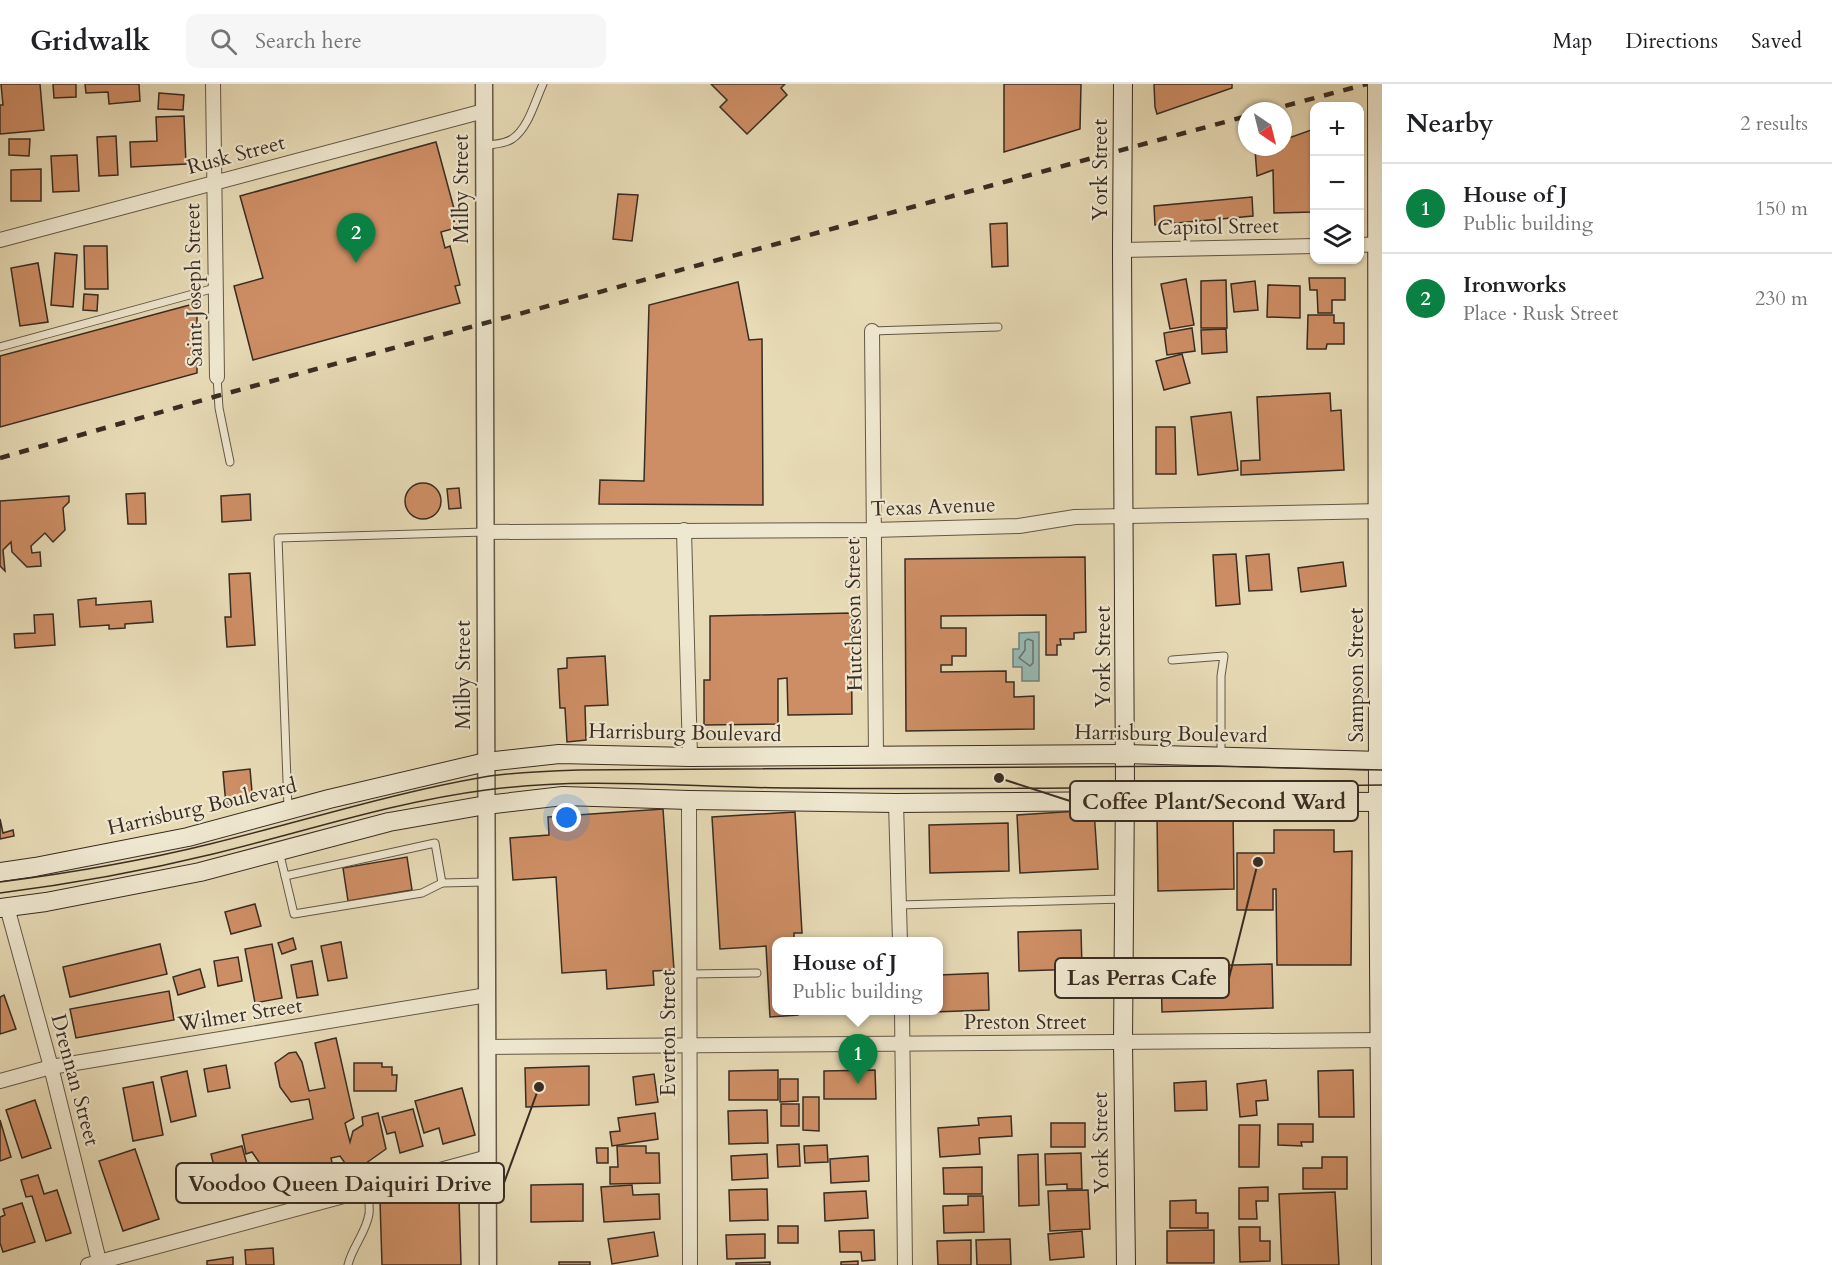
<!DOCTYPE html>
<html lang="en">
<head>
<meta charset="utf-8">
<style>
	body { margin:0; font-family:Cardo,serif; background:#f6f6f6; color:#202124 }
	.controls { position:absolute; right:18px; top:18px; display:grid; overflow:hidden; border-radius:12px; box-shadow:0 2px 4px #0004 }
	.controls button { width:54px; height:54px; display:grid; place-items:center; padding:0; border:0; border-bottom:2px solid #e0e0e0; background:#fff; color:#202124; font:30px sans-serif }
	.compass { position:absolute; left:1238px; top:18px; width:54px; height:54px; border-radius:50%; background:#fff; box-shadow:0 2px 4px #0004; rotate:145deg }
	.you { position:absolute; left:567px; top:734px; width:21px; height:21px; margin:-15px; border:4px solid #fff; border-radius:50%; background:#1a73e8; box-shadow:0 0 0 9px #1a73e833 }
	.badge { display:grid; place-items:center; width:39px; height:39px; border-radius:50%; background:#0b8043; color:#fff; font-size:20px; font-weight:700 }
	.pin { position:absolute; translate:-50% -50px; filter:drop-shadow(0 2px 3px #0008) }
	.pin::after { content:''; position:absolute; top:32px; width:21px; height:18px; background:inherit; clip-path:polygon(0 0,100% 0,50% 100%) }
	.popup { position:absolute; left:772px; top:853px; width:171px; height:78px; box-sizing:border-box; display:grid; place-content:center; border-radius:12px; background:#fff; filter:drop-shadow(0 2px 4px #0005); font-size:20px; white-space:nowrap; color:#757577 }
	.popup b { font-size:22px; color:#202124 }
	.popup::after { content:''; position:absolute; left:50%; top:100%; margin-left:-12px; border:12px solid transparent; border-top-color:#fff }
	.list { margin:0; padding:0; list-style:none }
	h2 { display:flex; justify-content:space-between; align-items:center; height:78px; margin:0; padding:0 24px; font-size:26px }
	h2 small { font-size:20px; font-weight:400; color:#757577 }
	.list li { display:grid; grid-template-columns:39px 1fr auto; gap:18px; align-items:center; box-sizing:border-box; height:90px; padding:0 24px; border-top:2px solid #e0e0e0 }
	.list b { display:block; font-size:22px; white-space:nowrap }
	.list p { margin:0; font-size:20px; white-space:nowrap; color:#757577 }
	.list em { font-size:20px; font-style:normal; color:#757577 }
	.icon { flex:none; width:33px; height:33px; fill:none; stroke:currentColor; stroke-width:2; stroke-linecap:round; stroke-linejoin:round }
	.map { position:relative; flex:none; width:1382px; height:1181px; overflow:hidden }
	header { display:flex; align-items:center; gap:36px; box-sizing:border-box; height:84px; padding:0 30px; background:#fff; border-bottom:2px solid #e0e0e0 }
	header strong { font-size:28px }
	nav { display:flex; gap:33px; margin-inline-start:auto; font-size:21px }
	.search { width:420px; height:54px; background:#f6f6f6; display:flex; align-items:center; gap:15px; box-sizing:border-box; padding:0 21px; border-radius:12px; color:#757577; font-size:22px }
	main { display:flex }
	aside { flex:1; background:#fff }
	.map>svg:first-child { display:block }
	.water { fill:#98bab5; stroke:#72817a; stroke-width:1.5 }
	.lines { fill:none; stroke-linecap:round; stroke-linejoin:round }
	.shore { stroke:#68736c; stroke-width:1.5 }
	.building { fill:#ce8e65; stroke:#392c22; stroke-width:1.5 }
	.service-casing { stroke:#645847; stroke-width:9 }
	.minor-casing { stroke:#645847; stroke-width:16 }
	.tertiary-casing { stroke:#645847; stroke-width:19 }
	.secondary-casing { stroke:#392c22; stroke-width:20 }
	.service { stroke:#efe8d0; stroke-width:7 }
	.minor { stroke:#efe8d0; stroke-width:14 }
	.tertiary { stroke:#efe8d0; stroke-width:16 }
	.secondary { stroke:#efe8d0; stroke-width:18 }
	.tram { stroke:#392c22; stroke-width:1.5 }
	.rail { stroke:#392c22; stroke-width:4.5; stroke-dasharray:10 10; stroke-linecap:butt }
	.labels { text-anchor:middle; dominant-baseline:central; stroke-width:4.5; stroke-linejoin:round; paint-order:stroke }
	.street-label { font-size:21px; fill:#392c22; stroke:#efe8d0 }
	.leader { fill:none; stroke:#392c22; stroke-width:2 }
	.callout-dot { fill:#392c22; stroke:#efe8d0; stroke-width:2 }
	.callout { fill:#efe8d0; stroke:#392c22; stroke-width:2 }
	.callout-label { font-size:22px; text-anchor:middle; font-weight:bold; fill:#392c22 }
</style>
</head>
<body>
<header>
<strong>Gridwalk</strong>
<div class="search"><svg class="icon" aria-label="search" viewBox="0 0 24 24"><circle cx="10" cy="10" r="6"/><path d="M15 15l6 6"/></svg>Search here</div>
<nav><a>Map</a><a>Directions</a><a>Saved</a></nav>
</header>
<main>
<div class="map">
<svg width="1382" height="1181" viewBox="0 0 1382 1181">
	<rect width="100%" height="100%" fill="#e7dbb6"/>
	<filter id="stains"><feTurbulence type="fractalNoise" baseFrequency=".00333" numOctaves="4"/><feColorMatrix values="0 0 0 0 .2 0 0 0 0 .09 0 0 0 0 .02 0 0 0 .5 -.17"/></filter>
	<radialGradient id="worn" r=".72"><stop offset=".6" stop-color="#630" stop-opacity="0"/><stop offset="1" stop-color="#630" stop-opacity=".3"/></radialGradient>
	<polygon class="water" points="1039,548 1039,597 1022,597 1022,583 1013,583 1013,565 1019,565 1019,549"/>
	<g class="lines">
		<polygon class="shore" points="1028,555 1033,557 1033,579 1030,582 1019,574 1025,566 1025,557"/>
	</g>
	<g class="building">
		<polygon points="1,0 40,0 44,46 0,50 0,21 3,21"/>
		<polygon points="53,0 76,0 76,13 54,14"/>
		<polygon points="85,0 139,0 140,17 109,20 108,8 86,9"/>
		<polygon points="711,0 785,0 781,4 787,11 747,50 720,23 727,16"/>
		<polygon points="1004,0 1081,0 1080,45 1004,68"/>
		<polygon points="1154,0 1232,0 1232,4 1157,30 1155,23"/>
		<polygon points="159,9 184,11 183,26 158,25"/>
		<polygon points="184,32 186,80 131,83 130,58 157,57 156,33"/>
		<polygon points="1314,45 1314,128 1274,129 1273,86 1257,92 1255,66 1264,63 1283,63 1283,56"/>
		<polygon points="116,52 118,91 99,92 97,53"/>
		<polygon points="9,55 30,55 29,72 9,71"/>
		<polygon points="436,58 459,143 441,148 445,164 450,162 460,201 455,202 460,219 253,276 234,202 263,194 240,112"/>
		<polygon points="77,71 79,107 53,108 51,72"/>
		<polygon points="41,85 41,117 11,117 11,86"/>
		<polygon points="618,110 638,111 632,157 613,155"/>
		<polygon points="1252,113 1253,132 1155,141 1154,122"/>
		<polygon points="1007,139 1008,182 992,183 990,140"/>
		<polygon points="84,162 107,162 108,205 85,205"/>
		<polygon points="55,169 77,171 73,223 51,221"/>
		<polygon points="38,179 48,238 20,242 11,184"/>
		<polygon points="1309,194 1345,194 1345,216 1332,216 1332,229 1318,229 1317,206 1310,206"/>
		<polygon points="1186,195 1194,241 1170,245 1161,200"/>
		<polygon points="1226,196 1227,244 1201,244 1201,197"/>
		<polygon points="1255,197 1258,226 1234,228 1231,200"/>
		<polygon points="738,198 749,256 762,255 763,421 599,420 600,396 644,397 649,221"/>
		<polygon points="1268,201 1300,202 1300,234 1267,233"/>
		<polygon points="84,210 98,211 97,227 83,226"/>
		<polygon points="197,219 197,289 0,343 0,272"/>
		<polygon points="1308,231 1334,231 1334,239 1344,239 1344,260 1327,260 1326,265 1307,265"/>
		<polygon points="1192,244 1195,267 1167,271 1164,249"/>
		<polygon points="1226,245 1227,268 1202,270 1201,246"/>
		<polygon points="1182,270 1190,299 1164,306 1156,277"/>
		<polygon points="1330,309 1331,327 1341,326 1344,386 1241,391 1241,377 1260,376 1257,313"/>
		<polygon points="1231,328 1238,386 1198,391 1191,333"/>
		<polygon points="1156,343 1175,343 1176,390 1156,390"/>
		<circle cx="423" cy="417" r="18"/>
		<polygon points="459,404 461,424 449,425 447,405"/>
		<polygon points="145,409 146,440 128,440 126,410"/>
		<polygon points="250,410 251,436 222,438 221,412"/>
		<polygon points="69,412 69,418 63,424 65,446 53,458 45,449 31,462 32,469 40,468 41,482 27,483 12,468 11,458 3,466 5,487 0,482 0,417"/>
		<polygon points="1236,470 1240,520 1216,522 1213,471"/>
		<polygon points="1269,470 1272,506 1249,507 1246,472"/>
		<polygon points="1085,473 1086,548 1074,549 1074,555 1060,555 1061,561 1057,561 1057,571 1046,571 1046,531 941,532 941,544 966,544 966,572 952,572 952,581 941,581 941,588 1006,587 1006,598 1014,598 1014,613 1034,612 1034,645 906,647 905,475"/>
		<polygon points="1343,478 1346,502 1301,508 1298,484"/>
		<polygon points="250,489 255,561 227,563 225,533 231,533 229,490"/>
		<polygon points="96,514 96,521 151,517 153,538 125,540 125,544 109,545 109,541 80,543 78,516"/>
		<polygon points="851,529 852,630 788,631 787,594 778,595 778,640 704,641 704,596 710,596 710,532"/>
		<polygon points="53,530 55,561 15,564 14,550 35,549 34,531"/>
		<polygon points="605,572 608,621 585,622 586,656 567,658 565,624 560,624 558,585 567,584 567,574"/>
		<polygon points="250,685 253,719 226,721 223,688"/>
		<polygon points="663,725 674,886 653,887 654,901 607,905 606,886 562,889 556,793 513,796 510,754 549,751 548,733"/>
		<polygon points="1094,726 1098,785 1020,789 1017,731"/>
		<polygon points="795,728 802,849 794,849 794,858 777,858 777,926 798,926 798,931 770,933 766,862 720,865 712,733"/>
		<polygon points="1233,728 1234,805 1158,807 1157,730"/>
		<polygon points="0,735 3,749 13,746 14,752 0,755"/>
		<polygon points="1008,739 1009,787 930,789 929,741"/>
		<polygon points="1274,746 1334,746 1334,768 1352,767 1351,881 1277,881 1276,805 1273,805 1273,826 1237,826 1237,769 1274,769"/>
		<polygon points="407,773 412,806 348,817 343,784"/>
		<polygon points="255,820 261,842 231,850 225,828"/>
		<polygon points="1081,846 1082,885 1019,887 1018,848"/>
		<polygon points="293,854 296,865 282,870 278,859"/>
		<polygon points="341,858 347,894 328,897 321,862"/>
		<polygon points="160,860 167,890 70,913 63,883"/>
		<polygon points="272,860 282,914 255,919 245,865"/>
		<polygon points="238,873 242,897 218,902 214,877"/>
		<polygon points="312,877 318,911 297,914 291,881"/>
		<polygon points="1272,880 1273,924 1162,928 1161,883"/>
		<polygon points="200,885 205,903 178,911 173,893"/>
		<polygon points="988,889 989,926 933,928 939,926 939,891"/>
		<polygon points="169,907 174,936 76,954 70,925"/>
		<polygon points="4,911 16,945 0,950 0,913"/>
		<polygon points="336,954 354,1034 345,1039 350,1058 353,1047 363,1041 362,1033 378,1029 386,1065 352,1089 340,1072 331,1074 334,1088 326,1090 323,1086 272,1097 252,1068 246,1070 242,1051 313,1035 309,1015 291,1018 280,1003 275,979 289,969 296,968 302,978 309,1007 325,1004 315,959"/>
		<polygon points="354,979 382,979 382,983 392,983 392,991 397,991 396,1007 354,1007"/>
		<polygon points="226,981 230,1004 208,1008 204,985"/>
		<polygon points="589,982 589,1021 526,1023 525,984"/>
		<polygon points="778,986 778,1016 729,1016 729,987"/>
		<polygon points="875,986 876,1015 824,1015 824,987"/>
		<polygon points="1353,986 1354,1033 1319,1033 1318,987"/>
		<polygon points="187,987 196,1032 171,1038 161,993"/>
		<polygon points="654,990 658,1018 636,1021 633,993"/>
		<polygon points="780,995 798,995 798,1017 780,1018"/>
		<polygon points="1266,996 1268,1016 1256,1017 1257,1031 1240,1033 1237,1000"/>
		<polygon points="1206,997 1207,1026 1175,1027 1174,999"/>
		<polygon points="153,998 163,1051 133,1057 123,1004"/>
		<polygon points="462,1004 475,1051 443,1060 439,1044 424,1049 415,1017"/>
		<polygon points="803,1013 819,1013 819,1047 803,1046"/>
		<polygon points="35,1016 51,1064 22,1074 6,1026"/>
		<rect x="781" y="1020" width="18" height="22"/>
		<polygon points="413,1025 423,1062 400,1069 395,1048 387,1050 382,1033"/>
		<polygon points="767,1026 768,1059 729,1060 728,1027"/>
		<polygon points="655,1029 658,1055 612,1062 610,1048 620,1047 618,1034"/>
		<polygon points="1011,1032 1012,1052 979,1054 980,1070 940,1073 938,1044 979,1041 978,1034"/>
		<polygon points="0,1036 11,1073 0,1077"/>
		<rect x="1051" y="1039" width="34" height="24"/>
		<polygon points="1278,1040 1313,1040 1313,1058 1301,1058 1302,1062 1278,1061"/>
		<polygon points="1239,1041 1260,1041 1259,1083 1239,1083"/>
		<polygon points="799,1060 800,1082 778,1083 777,1061"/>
		<polygon points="827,1061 828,1078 805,1079 804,1062"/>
		<polygon points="242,1062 249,1088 226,1095 223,1084 215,1086 211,1070"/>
		<polygon points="617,1062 646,1062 646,1069 659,1069 660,1099 610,1100 610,1083 618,1083"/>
		<polygon points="596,1064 608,1064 608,1079 597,1079"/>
		<polygon points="135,1065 159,1135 123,1147 99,1077"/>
		<polygon points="1081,1069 1082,1105 1067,1105 1067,1100 1046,1101 1045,1070"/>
		<polygon points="767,1070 768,1094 732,1096 731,1072"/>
		<polygon points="1038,1070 1039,1121 1019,1122 1018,1071"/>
		<polygon points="868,1072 869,1097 831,1099 830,1075"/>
		<polygon points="1322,1073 1347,1073 1347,1105 1303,1105 1303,1084 1322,1084"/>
		<polygon points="208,1080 219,1112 202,1118 191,1085"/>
		<polygon points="982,1083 982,1110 944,1110 943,1084"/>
		<polygon points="38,1091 44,1110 57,1106 71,1149 46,1157 32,1112 26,1113 21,1096"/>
		<polygon points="583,1100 583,1137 531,1138 531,1101"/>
		<polygon points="632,1101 633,1111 659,1110 660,1135 604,1138 601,1103"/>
		<polygon points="1268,1103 1268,1117 1256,1117 1257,1135 1239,1135 1239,1104"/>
		<polygon points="767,1105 768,1136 730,1137 729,1106"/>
		<polygon points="1088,1106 1090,1145 1050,1147 1048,1107"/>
		<polygon points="866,1107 868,1134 825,1137 824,1109"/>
		<polygon points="1335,1108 1339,1181 1282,1181 1279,1110"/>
		<polygon points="968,1112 983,1112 984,1148 944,1149 943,1122 968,1121"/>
		<polygon points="459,1114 461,1181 382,1181 380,1117"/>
		<polygon points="1196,1116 1196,1129 1208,1129 1208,1144 1170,1144 1170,1117"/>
		<polygon points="22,1119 35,1158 3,1168 0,1159 0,1133 5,1131 3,1125"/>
		<rect x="778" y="1142" width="20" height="17"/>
		<polygon points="1239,1143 1260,1143 1260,1157 1270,1157 1270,1177 1240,1178"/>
		<polygon points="874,1146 875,1176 862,1177 861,1168 840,1168 839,1147"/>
		<polygon points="1214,1146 1214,1179 1167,1179 1167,1147"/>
		<polygon points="1082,1147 1084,1173 1050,1176 1048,1150"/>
		<polygon points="654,1148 658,1172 612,1180 608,1155"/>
		<polygon points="765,1150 765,1174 727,1175 726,1151"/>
		<polygon points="1010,1155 1011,1181 977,1181 976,1156"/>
		<polygon points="971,1156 971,1181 938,1181 937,1157"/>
		<polygon points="273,1164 274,1181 246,1181 245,1166"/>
		<polygon points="233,1173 233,1181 207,1181 207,1177"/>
		<polygon points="858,1177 858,1181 841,1181 841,1178"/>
		<rect x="559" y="1178" width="31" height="3"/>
		<polygon points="770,1178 770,1181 736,1181 736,1179"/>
	</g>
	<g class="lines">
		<g class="service-casing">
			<g id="service">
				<path d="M484,62C493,60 505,60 512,55C528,45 535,17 543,0"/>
				<polyline points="872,247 998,243"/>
				<polyline points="0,263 215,204"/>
				<polyline points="217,293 219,324 230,378"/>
				<polyline points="1172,576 1224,572 1221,592 1221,673"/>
				<polyline points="288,724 278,454 485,448"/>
				<polyline points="279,767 285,792 435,759 442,799 485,798"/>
				<polyline points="285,792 294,830 422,809 442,799"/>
				<polyline points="899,821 1124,815"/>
				<polyline points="689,890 757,889"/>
				<path d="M348,1181C352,1163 366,1149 369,1130C370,1122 368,1113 368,1105"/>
			</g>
		</g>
		<g class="minor-casing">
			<g id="minor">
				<polyline points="213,0 217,293"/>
				<polyline points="0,156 484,27"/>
				<polyline points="1360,161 1382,160"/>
				<polyline points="1122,166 1314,162"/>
				<polyline points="872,247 876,671"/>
				<polyline points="684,446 690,673"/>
				<polyline points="485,448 873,446 1019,442 1075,433 1382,427"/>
				<polyline points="689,716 690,1181"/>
				<polyline points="896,719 900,858"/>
				<polyline points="7,823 51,983 100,1181"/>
				<polyline points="902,926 905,1181"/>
				<polyline points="487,963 1382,956"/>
				<polyline points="0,997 51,983 487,911"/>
				<polyline points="88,1181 488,1073"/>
			</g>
		</g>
		<g class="tertiary-casing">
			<polyline id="tertiary" points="484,0 488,1181"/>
		</g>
		<g class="secondary-casing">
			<g id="secondary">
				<polyline points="1123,0 1122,166 1125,702 1123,959 1126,1181"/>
				<polyline points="1377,0 1378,718 1381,1181"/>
				<polyline points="0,788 35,783 188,753 329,715 486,678 559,670 690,673 1125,670 1382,677"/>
				<polyline points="0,824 46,818 200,788 389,738 486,721 563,712 689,716 896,719 1125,717 1382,718"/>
			</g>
		</g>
		<use href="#service" class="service"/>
		<use href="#minor" class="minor"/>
		<use href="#tertiary" class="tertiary"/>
		<use href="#secondary" class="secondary"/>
		<g class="tram">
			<path d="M0,798C70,789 141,777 210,760C301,738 391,709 484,693C515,688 547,687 579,686L1210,682L1382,686"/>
			<path d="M0,809C71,800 143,787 213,770C304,748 393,718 486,706C588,692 691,704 794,704C990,706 1186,703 1382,701"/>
		</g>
		<g class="rail">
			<polyline points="1266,27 1367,0"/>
			<polyline points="0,374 217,312 1247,32"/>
		</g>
	</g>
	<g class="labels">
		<g class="street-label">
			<text transform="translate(236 71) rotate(-15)">Rusk Street</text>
			<text transform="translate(1100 86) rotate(-90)">York Street</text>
			<text transform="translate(461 105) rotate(-90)">Milby Street</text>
			<text transform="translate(1218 143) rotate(-1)">Capitol Street</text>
			<text transform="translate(194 201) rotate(-91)">Saint Joseph Street</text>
			<text transform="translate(933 423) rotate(-2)">Texas Avenue</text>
			<text transform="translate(854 531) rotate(-91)">Hutcheson Street</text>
			<text transform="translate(1103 573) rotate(-90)">York Street</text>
			<text transform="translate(463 591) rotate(-90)">Milby Street</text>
			<text transform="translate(1356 591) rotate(-90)">Sampson Street</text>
			<text transform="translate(685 649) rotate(1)">Harrisburg Boulevard</text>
			<text transform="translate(1171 650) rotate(1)">Harrisburg Boulevard</text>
			<text transform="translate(202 723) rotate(-13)">Harrisburg Boulevard</text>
			<text transform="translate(240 931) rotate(-9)">Wilmer Street</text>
			<text x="1025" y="938">Preston Street</text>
			<text transform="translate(668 949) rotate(-90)">Everton Street</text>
			<text transform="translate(75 996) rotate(75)">Drennan Street</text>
			<text transform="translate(1101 1059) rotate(-91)">York Street</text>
		</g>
	</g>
	<path class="leader" d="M999 694L1070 717M1258 778L1229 894M539 1003L504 1099"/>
	<g class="callout-dot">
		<circle cx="999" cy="694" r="6"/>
		<circle cx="1258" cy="778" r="6"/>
		<circle cx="539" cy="1003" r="6"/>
	</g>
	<g class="callout">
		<rect x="1070" y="697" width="288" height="40" rx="6"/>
		<rect x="1055" y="874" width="174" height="40" rx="6"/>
		<rect x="176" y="1079" width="328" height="40" rx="6"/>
	</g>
	<g class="callout-label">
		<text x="1214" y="725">Coffee Plant/Second Ward</text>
		<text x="1142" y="901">Las Perras Cafe</text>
		<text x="340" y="1107">Voodoo Queen Daiquiri Drive</text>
	</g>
	<rect width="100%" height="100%" filter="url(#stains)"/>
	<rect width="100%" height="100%" fill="url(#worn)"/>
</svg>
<div class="controls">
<button>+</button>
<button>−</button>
<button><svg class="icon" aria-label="layers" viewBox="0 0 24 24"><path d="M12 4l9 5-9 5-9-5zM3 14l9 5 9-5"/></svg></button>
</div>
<svg class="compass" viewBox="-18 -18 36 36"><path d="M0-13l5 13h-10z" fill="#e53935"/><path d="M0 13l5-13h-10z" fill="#757577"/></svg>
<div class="you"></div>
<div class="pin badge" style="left:858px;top:1000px">1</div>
<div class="popup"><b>House of J</b>Public building</div>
<div class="pin badge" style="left:356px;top:179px">2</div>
</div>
<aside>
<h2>Nearby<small>2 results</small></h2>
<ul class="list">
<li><span class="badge">1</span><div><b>House of J</b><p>Public building</p></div><em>150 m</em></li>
<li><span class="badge">2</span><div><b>Ironworks</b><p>Place · Rusk Street</p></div><em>230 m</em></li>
</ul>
</aside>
</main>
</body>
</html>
